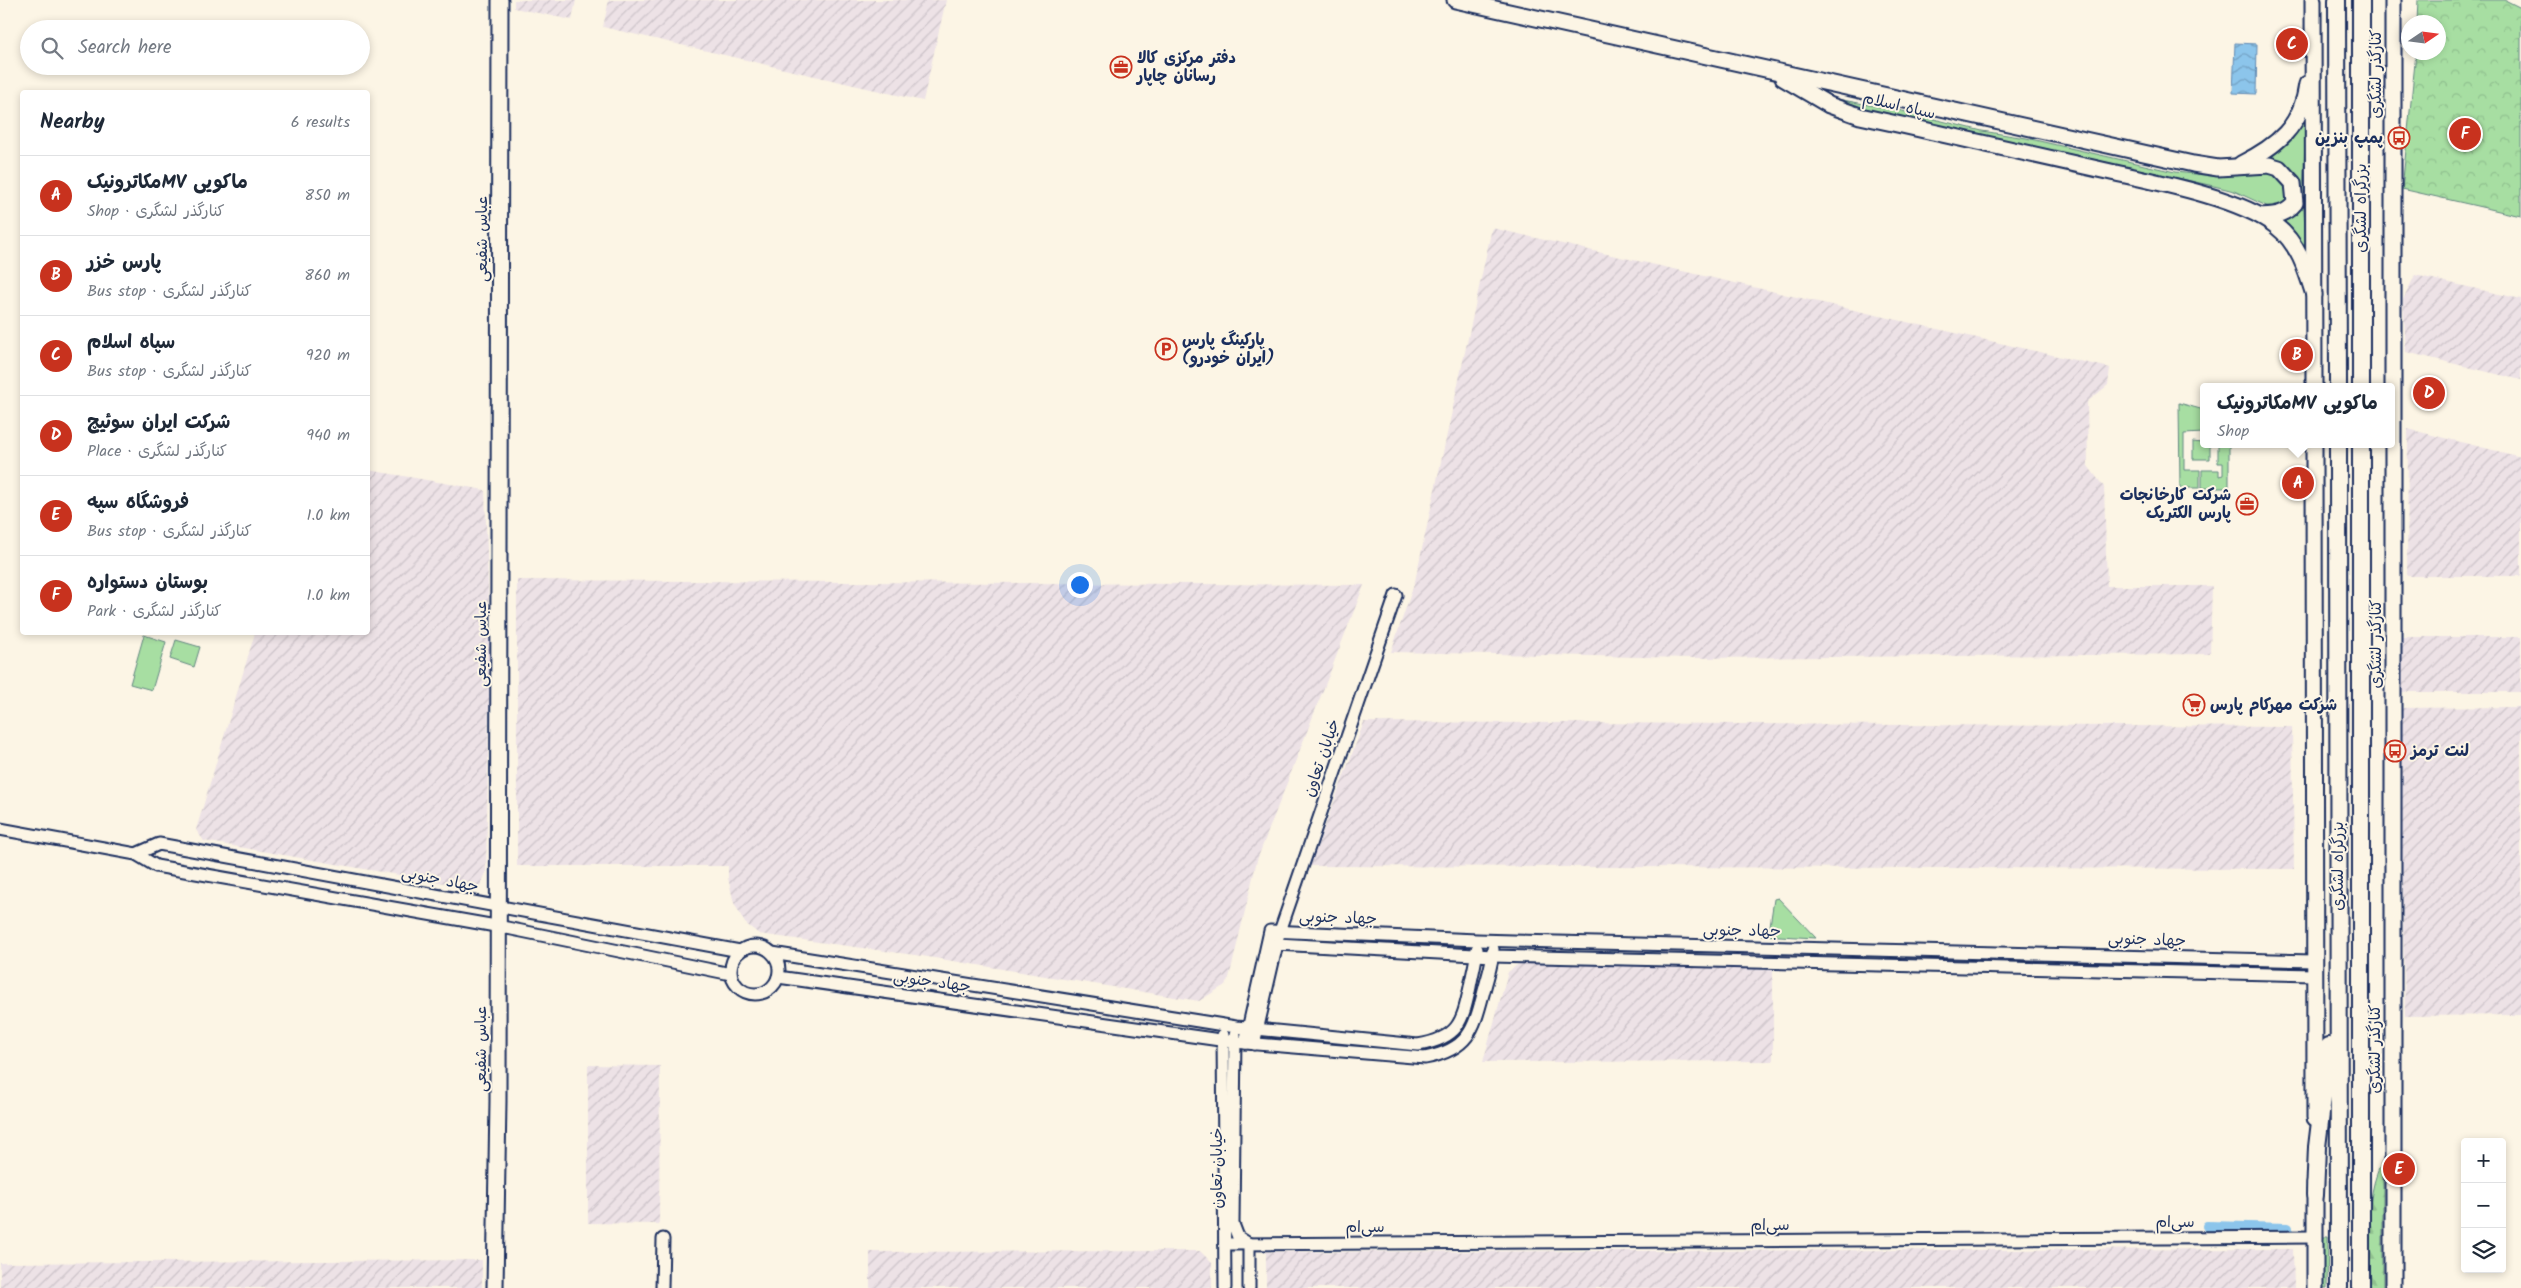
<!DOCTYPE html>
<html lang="en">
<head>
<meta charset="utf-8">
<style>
	body { margin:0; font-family:Kalam,"Playpen Sans Arabic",sans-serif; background:#f2f2f3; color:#1f2937 }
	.controls { position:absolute; right:15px; bottom:15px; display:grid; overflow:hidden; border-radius:5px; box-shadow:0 2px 8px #0003 }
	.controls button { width:45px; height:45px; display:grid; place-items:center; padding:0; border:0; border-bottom:1px solid #e0e1e3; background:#fff; color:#1f2937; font:25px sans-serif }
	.compass { position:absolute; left:2401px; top:15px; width:45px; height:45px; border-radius:50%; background:#fff; box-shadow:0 2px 8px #0003; rotate:77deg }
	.you { position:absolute; left:1079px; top:584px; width:18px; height:18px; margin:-12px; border:4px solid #fff; border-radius:50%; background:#1a73e8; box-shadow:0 0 0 8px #1a73e833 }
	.badge { display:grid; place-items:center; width:32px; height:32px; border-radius:50%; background:#c8321e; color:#fff; font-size:16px; font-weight:700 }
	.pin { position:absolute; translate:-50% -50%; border:2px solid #fff; box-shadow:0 1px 5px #0006 }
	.popup { position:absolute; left:2200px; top:383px; width:195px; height:65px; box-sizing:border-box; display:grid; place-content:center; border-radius:5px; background:#fff; filter:drop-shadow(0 1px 4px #0005); font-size:16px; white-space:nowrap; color:#747a83 }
	.popup b { font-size:19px; color:#1f2937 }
	.popup::after { content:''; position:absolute; left:50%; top:100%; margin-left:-10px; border:10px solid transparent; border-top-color:#fff }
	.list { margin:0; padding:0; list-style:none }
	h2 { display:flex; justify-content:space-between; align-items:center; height:65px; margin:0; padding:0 20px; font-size:21px }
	h2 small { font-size:16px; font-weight:400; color:#747a83 }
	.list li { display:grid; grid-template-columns:32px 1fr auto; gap:15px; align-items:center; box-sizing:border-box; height:80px; padding:0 20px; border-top:1px solid #e0e1e3 }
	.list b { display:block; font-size:19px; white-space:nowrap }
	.list p { margin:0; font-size:16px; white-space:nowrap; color:#747a83 }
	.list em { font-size:16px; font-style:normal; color:#747a83 }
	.icon { flex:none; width:28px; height:28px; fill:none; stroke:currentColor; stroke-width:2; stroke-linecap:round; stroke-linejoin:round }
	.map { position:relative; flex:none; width:2521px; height:1288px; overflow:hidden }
	.search { position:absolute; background:#fff; box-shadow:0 2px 8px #0003; left:20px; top:20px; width:350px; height:55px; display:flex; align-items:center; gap:12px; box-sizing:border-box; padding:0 18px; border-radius:28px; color:#747a83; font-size:19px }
	.panel { position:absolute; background:#fff; box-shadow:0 2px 8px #0003; left:20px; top:90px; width:350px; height:545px; border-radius:5px }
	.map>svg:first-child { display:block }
	.industrial { fill:url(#industrial-furrows) }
	.grass { fill:#a7dea2; stroke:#618680 }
	.forest { fill:url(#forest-firs); stroke:#618680 }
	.park { fill:url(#park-crowns); stroke:#618680 }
	.water { fill:url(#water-waves); stroke:#5f89b3 }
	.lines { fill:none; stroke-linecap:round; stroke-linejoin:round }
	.canal { stroke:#8cc5eb; stroke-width:10 }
	.minor-casing { stroke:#1b2f5e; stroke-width:15 }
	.major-casing { stroke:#1b2f5e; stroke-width:19 }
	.highway-casing { stroke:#1b2f5e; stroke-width:20 }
	.minor { stroke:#fcf5e5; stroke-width:11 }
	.major { stroke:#fcf5e5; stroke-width:15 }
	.highway { stroke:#fcf5e5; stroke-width:16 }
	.labels { text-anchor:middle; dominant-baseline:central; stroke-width:4; stroke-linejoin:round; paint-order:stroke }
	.poi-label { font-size:16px; font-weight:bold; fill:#1b2f5e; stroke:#fcf5e5; text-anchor:start }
	.street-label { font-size:16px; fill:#1b2f5e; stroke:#fcf5e5 }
</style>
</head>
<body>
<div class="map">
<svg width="2521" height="1288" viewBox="0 0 2521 1288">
	<defs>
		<pattern id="industrial-furrows" width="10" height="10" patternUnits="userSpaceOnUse" patternTransform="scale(1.25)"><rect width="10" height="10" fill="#ede2e6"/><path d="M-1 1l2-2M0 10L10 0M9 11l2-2" fill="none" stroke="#cbc2c8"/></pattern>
		<pattern id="forest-firs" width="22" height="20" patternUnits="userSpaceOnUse" patternTransform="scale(1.25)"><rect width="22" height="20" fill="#a7dea2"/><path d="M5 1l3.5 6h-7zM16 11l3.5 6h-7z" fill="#8fbf8e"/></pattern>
		<pattern id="park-crowns" width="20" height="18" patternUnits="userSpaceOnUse" patternTransform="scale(1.25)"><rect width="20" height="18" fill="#a7dea2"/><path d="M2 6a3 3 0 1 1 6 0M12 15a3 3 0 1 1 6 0" fill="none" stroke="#8fbf8e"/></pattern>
		<pattern id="water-waves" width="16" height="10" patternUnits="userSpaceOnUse" patternTransform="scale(1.25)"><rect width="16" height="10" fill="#8cc5eb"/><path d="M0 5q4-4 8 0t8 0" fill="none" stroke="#72a0c2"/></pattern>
	</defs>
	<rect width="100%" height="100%" fill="#fcf5e5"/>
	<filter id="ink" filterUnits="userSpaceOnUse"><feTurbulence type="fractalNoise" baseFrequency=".02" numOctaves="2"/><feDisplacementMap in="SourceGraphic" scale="10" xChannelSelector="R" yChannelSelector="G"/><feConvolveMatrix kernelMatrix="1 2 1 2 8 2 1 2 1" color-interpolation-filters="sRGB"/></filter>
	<g filter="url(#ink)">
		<g class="industrial">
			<polygon points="514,0 576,0 572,20 514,8"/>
			<polygon points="609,0 946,0 923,101 603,27"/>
			<polygon points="1492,228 2110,368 2108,385 2087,402 2088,466 2104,487 2107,586 2212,586 2210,654 1693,658 1391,652 1415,581"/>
			<polygon points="2415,275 2521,299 2521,380 2406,352 2403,300"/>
			<polygon points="2408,429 2521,457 2521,576 2407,576"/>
			<polygon points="368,470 485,490 490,647 486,872 479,889 204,841 196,830 255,633 368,632"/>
			<polygon points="517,580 1364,585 1257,860 1229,978 1225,985 1199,1001 922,956 759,934 745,923 734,903 728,878 728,866 517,866"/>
			<rect x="2400" y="637" width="121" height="55"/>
			<polygon points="2521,707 2521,1015 2405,1016 2399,708"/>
			<polygon points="1364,722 2292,727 2294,869 1310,866"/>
			<polygon points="1524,960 1672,964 1773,970 1773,1061 1483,1062 1508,972"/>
			<polygon points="588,1065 660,1066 659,1224 588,1223"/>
			<polygon points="2293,1249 2294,1288 1266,1288 1266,1252"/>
			<polygon points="1200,1251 1212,1263 1212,1288 870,1288 870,1252"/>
			<polygon points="482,1260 482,1288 0,1288 0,1263"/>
		</g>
		<g class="grass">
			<polygon points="1837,99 1902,111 1982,131 2026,138 2175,172 2214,176 2272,170 2286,179 2290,201 2273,209 2234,191 2218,187 1836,102"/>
			<polygon points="2306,111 2303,194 2306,249 2292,228 2282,219 2287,217 2290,169 2282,162 2263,157"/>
			<polygon points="2179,403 2204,410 2204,433 2184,434 2184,470 2200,470 2200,488 2180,488"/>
			<polygon points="2193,442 2210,444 2210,459 2193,459"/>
			<polygon points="2218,444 2229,444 2229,488 2202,488 2202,470 2219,470 2219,476 2223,475 2223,463 2218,463"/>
			<polygon points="144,635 166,642 152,690 130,684"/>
			<polygon points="176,640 200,647 194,667 170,659"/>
			<polygon points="1778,898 1816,938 1761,935 1770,926 1774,899"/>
			<polygon points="2318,1237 2328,1237 2327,1288 2318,1288"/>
		</g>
		<path class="forest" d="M2383,1160V1288H2370C2370,1248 2363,1197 2383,1160Z"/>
		<polygon class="park" points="2418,0 2505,0 2521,8 2521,216 2402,189 2416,53 2438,52 2438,22 2417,22"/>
		<polygon class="water" points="2235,43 2257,44 2256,94 2233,93"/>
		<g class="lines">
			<polyline class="canal" points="2207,1226 2288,1228"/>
			<g class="minor-casing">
				<g id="minor">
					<polyline points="0,829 136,854 156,866 507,928 731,974"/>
					<polyline points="136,854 159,844 740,951"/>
					<polyline points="1278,937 1396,595"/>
					<circle cx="755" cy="970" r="24"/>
					<path d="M772,953L1236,1027L1418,1045C1458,1038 1462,1024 1470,987C1472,975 1476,962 1477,949"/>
					<path d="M778,977L1234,1042L1425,1058C1471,1049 1474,1028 1485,987C1488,975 1493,962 1493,949"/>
					<polyline points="1223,1035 1225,1288"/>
					<polyline points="1235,1035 1233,1224 1238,1237 1249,1244"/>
					<polyline points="1245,1043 1270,931 1477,940 2314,961"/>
					<polyline points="1254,1044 1277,944 1493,956 2314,975"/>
					<polyline points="1225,1244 2315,1237"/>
					<polyline points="662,1288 663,1239"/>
					<polyline points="1249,1288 1249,1244"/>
				</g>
			</g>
			<g class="major-casing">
				<g id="major">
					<path d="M1455,0L2193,164L2218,168L2269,165L2279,168L2293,183L2295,203C2285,215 2276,215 2261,216"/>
					<polyline points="2313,0 2314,387"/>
					<path d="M1783,78L1829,105L1860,116C1944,134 2028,153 2111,172C2157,182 2240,198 2276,226C2298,243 2306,269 2314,295"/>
					<path d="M2241,164C2277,146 2302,126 2307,84"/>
					<polyline points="2314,444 2315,1118"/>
					<polyline points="2315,1183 2315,1288"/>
					<polyline points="495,1288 498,1101 500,0"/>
					<polyline points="2393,1288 2393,0"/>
				</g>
			</g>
			<g class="highway-casing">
				<g id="highway">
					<polyline points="2337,0 2338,387"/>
					<polyline points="2361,0 2361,387"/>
					<polyline points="2338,444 2339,1288"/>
					<polyline points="2315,1195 2317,1147 2329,1046"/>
					<polyline points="2361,1288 2361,444"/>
				</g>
			</g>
			<use href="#minor" class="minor"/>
			<use href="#major" class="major"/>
			<use href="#highway" class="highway"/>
		</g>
	</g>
	<defs>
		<g id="office-ring" transform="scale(1.125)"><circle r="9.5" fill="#fcf5e5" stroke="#c8321e" stroke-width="1.5"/><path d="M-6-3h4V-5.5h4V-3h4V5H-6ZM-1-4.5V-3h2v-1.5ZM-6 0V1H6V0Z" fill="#c8321e"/></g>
		<g id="bus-ring" transform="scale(1.125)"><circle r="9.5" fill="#fcf5e5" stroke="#c8321e" stroke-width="1.5"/><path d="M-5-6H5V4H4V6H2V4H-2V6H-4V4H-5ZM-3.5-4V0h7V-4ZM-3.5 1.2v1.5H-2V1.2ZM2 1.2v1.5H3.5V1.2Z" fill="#c8321e"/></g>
		<g id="parking-ring" transform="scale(1.125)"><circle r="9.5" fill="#fcf5e5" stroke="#c8321e" stroke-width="1.5"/><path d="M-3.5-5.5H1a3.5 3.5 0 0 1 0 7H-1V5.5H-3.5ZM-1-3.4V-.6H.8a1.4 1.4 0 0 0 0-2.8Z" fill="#c8321e"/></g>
		<g id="supermarket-ring" transform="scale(1.125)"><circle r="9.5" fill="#fcf5e5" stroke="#c8321e" stroke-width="1.5"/><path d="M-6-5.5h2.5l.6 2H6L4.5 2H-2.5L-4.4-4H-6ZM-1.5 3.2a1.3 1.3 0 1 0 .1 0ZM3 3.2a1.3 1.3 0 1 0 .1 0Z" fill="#c8321e"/></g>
	</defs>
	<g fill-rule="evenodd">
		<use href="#office-ring" x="1121" y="67"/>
		<use href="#bus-ring" x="2399" y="138"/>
		<use href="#parking-ring" x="1166" y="349"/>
		<use href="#office-ring" x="2247" y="504"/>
		<use href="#supermarket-ring" x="2194" y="705"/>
		<use href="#bus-ring" x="2395" y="751"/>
	</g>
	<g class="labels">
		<g class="poi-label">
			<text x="1137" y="58">دفتر مرکزی کالا<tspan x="1137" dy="18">رسانان چاپار</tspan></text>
			<text x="2383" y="138" text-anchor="end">پمپ بنزین</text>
			<text x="1182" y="340">پارکینگ پارس<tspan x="1182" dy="18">(ایران خودرو)</tspan></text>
			<text x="2231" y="495" text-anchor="end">شرکت کارخانجات<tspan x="2231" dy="18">پارس الکتریک</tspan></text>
			<text x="2210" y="705">شرکت مهرکام پارس</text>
			<text x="2411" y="751">لنت ترمز</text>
		</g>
		<g class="street-label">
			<text transform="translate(2376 74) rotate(-90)">کنارگذر لشگری</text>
			<text transform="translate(1899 106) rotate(13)">سپاه اسلام</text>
			<text transform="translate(2361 208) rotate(-90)">بزرگراه لشگری</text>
			<text transform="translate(482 239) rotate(-90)">عباس شفیعی</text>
			<text transform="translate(481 644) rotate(-90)">عباس شفیعی</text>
			<text transform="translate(2376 644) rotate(-90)">کنارگذر لشگری</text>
			<text transform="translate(1322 758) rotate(-71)">خیابان تعاون</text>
			<text transform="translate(2338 866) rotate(-90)">بزرگراه لشگری</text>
			<text transform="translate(440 880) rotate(11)">جهاد جنوبی</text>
			<text transform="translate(1338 918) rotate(2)">جهاد جنوبی</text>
			<text transform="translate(1742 931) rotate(1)">جهاد جنوبی</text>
			<text transform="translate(2147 940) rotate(2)">جهاد جنوبی</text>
			<text transform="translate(932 982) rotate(8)">جهاد جنوبی</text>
			<text transform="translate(481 1049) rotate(-90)">عباس شفیعی</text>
			<text transform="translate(2375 1049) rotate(-90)">کنارگذر لشگری</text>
			<text transform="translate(1217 1168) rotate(-90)">خیابان تعاون</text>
			<text x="2175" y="1222">سی‌ام</text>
			<text x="1770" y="1225">سی‌ام</text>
			<text x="1365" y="1227">سی‌ام</text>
		</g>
	</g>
</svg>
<div class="controls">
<button>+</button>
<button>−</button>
<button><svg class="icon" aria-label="layers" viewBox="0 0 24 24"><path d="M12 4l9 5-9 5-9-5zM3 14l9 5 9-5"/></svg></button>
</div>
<svg class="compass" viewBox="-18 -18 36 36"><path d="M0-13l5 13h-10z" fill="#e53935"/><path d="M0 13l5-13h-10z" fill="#747a83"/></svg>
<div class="you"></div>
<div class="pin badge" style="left:2298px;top:483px">A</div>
<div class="popup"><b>مکاترونیکMV ماکویی</b>Shop</div>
<div class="pin badge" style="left:2297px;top:355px">B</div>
<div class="pin badge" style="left:2292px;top:44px">C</div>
<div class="pin badge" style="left:2429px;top:393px">D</div>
<div class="pin badge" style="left:2399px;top:1169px">E</div>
<div class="pin badge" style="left:2465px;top:134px">F</div>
<div class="search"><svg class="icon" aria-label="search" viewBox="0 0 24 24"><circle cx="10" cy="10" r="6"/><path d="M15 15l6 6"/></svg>Search here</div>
<section class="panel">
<h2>Nearby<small>6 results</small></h2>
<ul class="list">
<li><span class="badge">A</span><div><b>مکاترونیکMV ماکویی</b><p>Shop · کنارگذر لشگری</p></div><em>850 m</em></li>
<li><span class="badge">B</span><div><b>پارس خزر</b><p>Bus stop · کنارگذر لشگری</p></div><em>860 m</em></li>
<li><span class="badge">C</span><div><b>سپاه اسلام</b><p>Bus stop · کنارگذر لشگری</p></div><em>920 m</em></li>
<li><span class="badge">D</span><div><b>شرکت ایران سوئیچ</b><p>Place · کنارگذر لشگری</p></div><em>940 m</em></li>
<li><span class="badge">E</span><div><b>فروشگاه سپه</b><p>Bus stop · کنارگذر لشگری</p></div><em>1.0 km</em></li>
<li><span class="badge">F</span><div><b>بوستان دستواره</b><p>Park · کنارگذر لشگری</p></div><em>1.0 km</em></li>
</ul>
</section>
</div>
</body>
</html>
